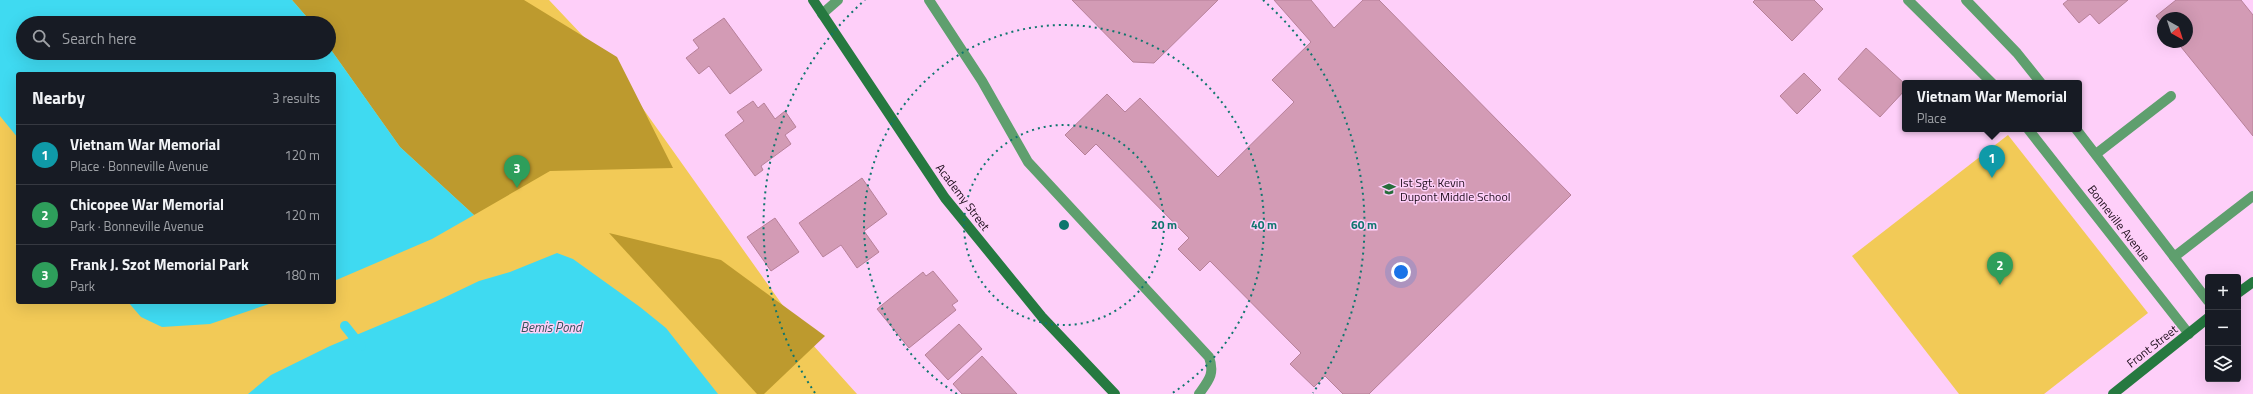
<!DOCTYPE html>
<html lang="en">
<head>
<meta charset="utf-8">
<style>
	body { margin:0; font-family:"Titillium Web",sans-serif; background:#242831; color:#f1f3f6 }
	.controls { position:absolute; right:12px; bottom:12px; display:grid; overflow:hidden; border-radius:4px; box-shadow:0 4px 16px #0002 }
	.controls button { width:36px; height:36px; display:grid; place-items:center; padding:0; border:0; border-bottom:1px solid #363941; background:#171b24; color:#f1f3f6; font:20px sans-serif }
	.compass { position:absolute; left:2157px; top:12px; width:36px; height:36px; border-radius:50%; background:#171b24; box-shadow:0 4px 16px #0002; rotate:141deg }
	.you { position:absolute; left:1401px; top:272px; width:14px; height:14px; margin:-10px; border:3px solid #fff; border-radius:50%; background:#1a73e8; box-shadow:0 0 0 6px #1a73e833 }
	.badge { display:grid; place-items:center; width:26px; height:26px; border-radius:50%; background:#96b7a2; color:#fff; font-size:13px; font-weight:700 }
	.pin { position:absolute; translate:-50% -33px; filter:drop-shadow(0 1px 2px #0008) }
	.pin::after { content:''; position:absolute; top:21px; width:14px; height:12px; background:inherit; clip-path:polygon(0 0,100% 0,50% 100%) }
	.popup { position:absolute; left:1902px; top:80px; width:180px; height:52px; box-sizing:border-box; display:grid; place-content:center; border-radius:4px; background:#171b24; filter:drop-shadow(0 1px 3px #0005); font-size:13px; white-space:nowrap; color:#9ea1a6 }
	.popup b { font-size:15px; color:#f1f3f6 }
	.popup::after { content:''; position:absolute; left:50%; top:100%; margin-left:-8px; border:8px solid transparent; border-top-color:#171b24 }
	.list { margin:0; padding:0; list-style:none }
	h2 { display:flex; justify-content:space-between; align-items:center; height:52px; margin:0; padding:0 16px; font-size:17px }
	h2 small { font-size:13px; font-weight:400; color:#9ea1a6 }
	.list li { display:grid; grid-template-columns:26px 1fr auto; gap:12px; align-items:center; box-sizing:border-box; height:60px; padding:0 16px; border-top:1px solid #363941 }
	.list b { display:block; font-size:15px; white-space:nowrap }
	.list p { margin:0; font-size:13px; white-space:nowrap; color:#9ea1a6 }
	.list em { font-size:13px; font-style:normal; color:#9ea1a6 }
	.icon { flex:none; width:22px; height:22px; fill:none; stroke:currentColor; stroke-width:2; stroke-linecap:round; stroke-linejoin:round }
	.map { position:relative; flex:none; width:2253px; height:394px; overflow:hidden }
	.search { position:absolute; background:#171b24; box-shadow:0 4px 16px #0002; left:16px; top:16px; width:320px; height:44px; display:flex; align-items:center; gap:10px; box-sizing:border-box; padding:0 14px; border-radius:22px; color:#9ea1a6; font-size:15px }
	.panel { position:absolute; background:#171b24; box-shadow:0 4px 16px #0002; left:16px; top:72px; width:320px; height:232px; border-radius:4px }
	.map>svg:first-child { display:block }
	.green { fill:#f2ca57; fill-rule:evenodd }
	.forest { fill:#bd9a2e }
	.water { fill:#3fdaf1 }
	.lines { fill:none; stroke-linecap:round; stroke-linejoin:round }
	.stream { stroke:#3fdaf1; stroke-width:10 }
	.building { fill:#d39bb5; stroke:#b78099 }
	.lane { stroke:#5f9f6e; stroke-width:10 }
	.street { stroke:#5f9f6e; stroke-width:10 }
	.secondary { stroke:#267940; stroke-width:10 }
	.ring { fill:none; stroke:#0f766e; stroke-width:2; stroke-dasharray:2 4 }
	.labels { text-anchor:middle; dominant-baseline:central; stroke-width:3; stroke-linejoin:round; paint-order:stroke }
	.poi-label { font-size:12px; fill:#1e0e1c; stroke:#fecff9; text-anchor:start }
	.street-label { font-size:12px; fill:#1e0e1c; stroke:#fecff9 }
	.water-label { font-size:13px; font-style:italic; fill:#35545a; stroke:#fecff9 }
	.centre { fill:#0f766e; stroke:#fecff9; stroke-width:2 }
	.ring-label { font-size:12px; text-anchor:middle; font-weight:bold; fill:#0f766e; stroke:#fecff9; stroke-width:3; stroke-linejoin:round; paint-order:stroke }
</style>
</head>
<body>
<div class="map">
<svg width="2253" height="394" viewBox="0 0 2253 394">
	<rect width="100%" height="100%" fill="#fecff9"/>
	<g class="green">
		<path d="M0,0H549L617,72L803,334L857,394H0ZM23,23H329V53H23ZM18,74H334V302H18Z"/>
		<polygon points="2008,135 2148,313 2044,394 1959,394 1852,256"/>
	</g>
	<g class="forest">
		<polygon points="292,0 524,0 617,57 673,168 550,171 474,215 400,147 329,47 329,23 312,23"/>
		<polygon points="609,233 721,260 825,336 764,394 757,394"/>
	</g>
	<g class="water">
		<polygon points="0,0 292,0 312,23 23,23 23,53 329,53 329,47 400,147 474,215 432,239 334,281 334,74 18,74 18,138 0,116"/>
		<polygon points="557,253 573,259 640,307 666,328 718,394 248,394 271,375 330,346 435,302 479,281 510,272"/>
		<polygon points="128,302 275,302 210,324 162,327 141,317"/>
	</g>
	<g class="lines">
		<polyline class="stream" points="345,326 361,346"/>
	</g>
	<g class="building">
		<polygon points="1072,0 1218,0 1154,63 1133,62"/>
		<polygon points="1274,0 1311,0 1334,28 1363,0 1379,0 1571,195 1369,394 1343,394 1325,376 1314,387 1290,364 1301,353 1210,261 1200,271 1178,249 1189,238 1096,144 1085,155 1065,135 1107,94 1125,112 1140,98 1218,177 1294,102 1272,80 1311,42"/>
		<polygon points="1755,0 1814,0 1823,9 1792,41 1753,2"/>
		<polygon points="2068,0 2128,0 2099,24 2090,14 2079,23 2063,4"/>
		<polygon points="2176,0 2241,0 2253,15 2253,136 2177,42 2187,42 2187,18 2163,18 2163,24 2156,16"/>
		<polygon points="724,18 762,70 730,94 709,66 699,74 686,58 699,48 693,40"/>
		<polygon points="1866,48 1905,84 1905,90 1880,117 1838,79"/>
		<polygon points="1804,73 1821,90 1797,114 1780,96"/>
		<polygon points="753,101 758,108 764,103 775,119 785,111 796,127 785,135 791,144 761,166 763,170 755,176 725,135 744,121 737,112"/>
		<polygon points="862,178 887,214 864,231 879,252 857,268 841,245 823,257 799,223"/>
		<polygon points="775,218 799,252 771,271 747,237"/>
		<polygon points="933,271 958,301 952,305 956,310 909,348 877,309 923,272 926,276"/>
		<polygon points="959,324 982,349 948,380 925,355"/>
		<polygon points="982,356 1017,394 962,394 953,384"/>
	</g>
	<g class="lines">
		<g class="lane">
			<path d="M929,0L982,81L1028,162L1209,357C1215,374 1209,380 1199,394"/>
			<polyline points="822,14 838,0"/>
			<polyline points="2096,154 2171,96"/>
			<polyline points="2174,257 2253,196"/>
		</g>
		<g class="street">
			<polyline points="1908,0 1992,83"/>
			<polyline points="1966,0 2017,53 2041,83"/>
			<polyline points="2028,129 2189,334"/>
			<polyline points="2076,129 2208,301"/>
		</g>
		<g class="secondary">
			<polyline points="813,0 945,198 1042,317 1115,394"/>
			<polyline points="2238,293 2253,282"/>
			<polyline points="2113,394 2208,318"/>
		</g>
	</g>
	<g class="ring">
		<circle cx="1064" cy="225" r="100"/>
		<path d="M957 394A200 200 0 1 1 1171 394"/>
		<path d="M815 393A300 300 0 0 1 865 0M1263 0A300 300 0 0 1 1313 393"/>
	</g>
	<defs>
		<g id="school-bare" transform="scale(1.08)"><path d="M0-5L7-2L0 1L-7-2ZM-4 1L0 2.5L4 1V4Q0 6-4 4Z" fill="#266e3b" stroke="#fecff9" stroke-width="2.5" paint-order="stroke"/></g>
	</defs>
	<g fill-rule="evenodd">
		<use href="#school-bare" x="1389" y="189"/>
	</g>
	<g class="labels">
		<g class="poi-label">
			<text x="1400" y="182">Ist Sgt. Kevin<tspan x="1400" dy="14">Dupont Middle School</tspan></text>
		</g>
		<g class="street-label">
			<text transform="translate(963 197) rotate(53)">Academy Street</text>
			<text transform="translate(2119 223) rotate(52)">Bonneville Avenue</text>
			<text transform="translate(2152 346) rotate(-38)">Front Street</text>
		</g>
		<g class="water-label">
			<text x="551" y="327">Bemis Pond</text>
		</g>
	</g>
	<circle cx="1064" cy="225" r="6" class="centre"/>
	<g class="ring-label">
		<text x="1164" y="229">20 m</text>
		<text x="1264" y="229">40 m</text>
		<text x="1364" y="229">60 m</text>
	</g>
</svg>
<div class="controls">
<button>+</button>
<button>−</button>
<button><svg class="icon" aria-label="layers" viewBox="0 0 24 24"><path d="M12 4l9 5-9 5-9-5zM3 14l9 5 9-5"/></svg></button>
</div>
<svg class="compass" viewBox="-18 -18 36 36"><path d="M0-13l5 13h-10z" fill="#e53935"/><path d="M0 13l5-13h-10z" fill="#9ea1a6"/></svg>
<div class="you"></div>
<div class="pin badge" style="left:1992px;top:178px;background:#0f9aa8">1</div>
<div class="popup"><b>Vietnam War Memorial</b>Place</div>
<div class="pin badge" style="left:2000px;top:285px;background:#2e9e5b">2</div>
<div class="pin badge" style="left:517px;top:188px;background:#2e9e5b">3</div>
<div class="search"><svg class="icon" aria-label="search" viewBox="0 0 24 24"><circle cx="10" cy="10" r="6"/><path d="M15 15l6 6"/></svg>Search here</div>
<section class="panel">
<h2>Nearby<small>3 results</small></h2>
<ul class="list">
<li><span class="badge" style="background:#0f9aa8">1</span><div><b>Vietnam War Memorial</b><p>Place · Bonneville Avenue</p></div><em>120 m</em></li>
<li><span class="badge" style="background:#2e9e5b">2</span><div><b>Chicopee War Memorial</b><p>Park · Bonneville Avenue</p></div><em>120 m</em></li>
<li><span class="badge" style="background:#2e9e5b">3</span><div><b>Frank J. Szot Memorial Park</b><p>Park</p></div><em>180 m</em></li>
</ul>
</section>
</div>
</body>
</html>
